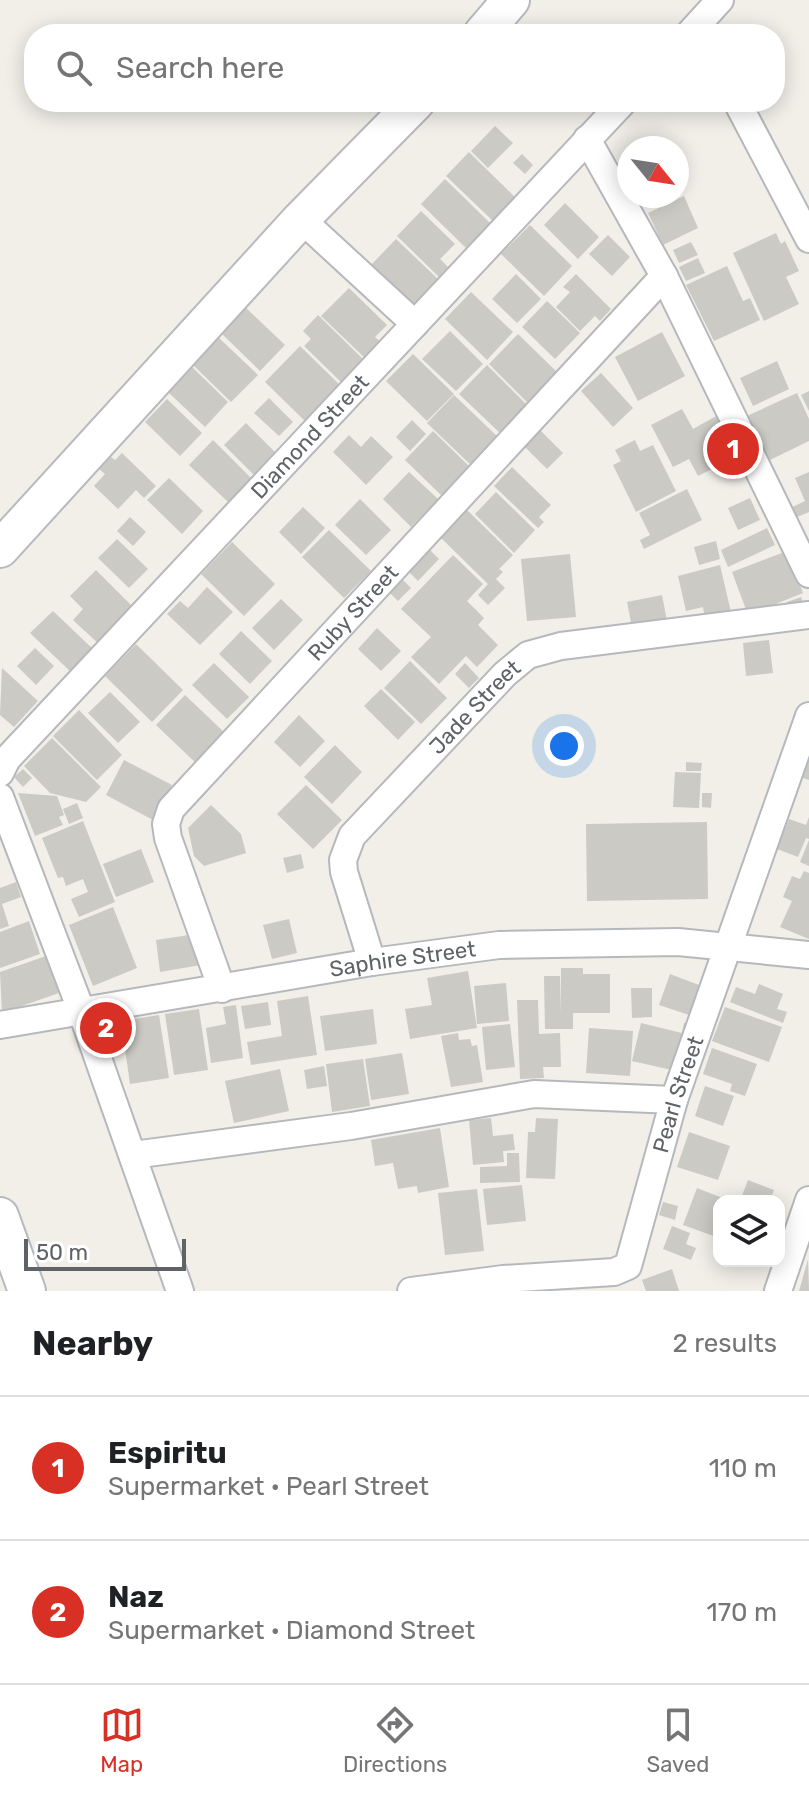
<!DOCTYPE html>
<html lang="en">
<head>
<meta charset="utf-8">
<style>
	body { margin:0; font-family:Rubik,sans-serif; background:#f2f2f2; color:#202124 }
	.controls { position:absolute; right:24px; bottom:24px; display:grid; overflow:hidden; border-radius:16px; box-shadow:0 4px 20px #0003 }
	.controls button { width:72px; height:72px; display:grid; place-items:center; padding:0; border:0; border-bottom:2px solid #e0e0e0; background:#fff; color:#202124; font:40px sans-serif }
	.compass { position:absolute; left:617px; top:136px; width:72px; height:72px; border-radius:50%; background:#fff; box-shadow:0 4px 20px #0003; rotate:120deg }
	.scale { position:absolute; left:24px; bottom:20px; width:162px; box-sizing:border-box; padding-left:8px; border:4px solid #5f6368; border-top:0; font-size:22px; line-height:28px; white-space:nowrap; color:#5f6368; -webkit-text-stroke:6px #fff; paint-order:stroke }
	.you { position:absolute; left:564px; top:746px; width:28px; height:28px; margin:-20px; border:6px solid #fff; border-radius:50%; background:#1a73e8; box-shadow:0 0 0 12px #1a73e833 }
	.badge { display:grid; place-items:center; width:52px; height:52px; border-radius:50%; background:#d93025; color:#fff; font-size:26px; font-weight:700 }
	.pin { position:absolute; translate:-50% -50%; border:4px solid #fff; box-shadow:0 2px 8px #0006 }
	.list { margin:0; padding:0; list-style:none }
	h2 { display:flex; justify-content:space-between; align-items:center; height:104px; margin:0; padding:0 32px; font-size:34px }
	h2 small { font-size:26px; font-weight:400; color:#757577 }
	.list li { display:grid; grid-template-columns:52px 1fr auto; gap:24px; align-items:center; box-sizing:border-box; height:144px; padding:0 32px; border-top:2px solid #e0e0e0 }
	.list b { display:block; font-size:30px; white-space:nowrap }
	.list p { margin:0; font-size:26px; white-space:nowrap; color:#757577 }
	.list em { font-size:26px; font-style:normal; color:#757577 }
	.icon { flex:none; width:44px; height:44px; fill:none; stroke:currentColor; stroke-width:2; stroke-linecap:round; stroke-linejoin:round }
	.map { position:relative; flex:none; width:809px; height:1291px; overflow:hidden }
	.search { position:absolute; background:#fff; box-shadow:0 4px 20px #0003; left:24px; right:24px; top:24px; height:88px; display:flex; align-items:center; gap:20px; box-sizing:border-box; padding:0 28px; border-radius:32px; color:#757577; font-size:30px }
	.sheet { height:392px; background:#fff }
	nav { display:flex; justify-content:space-around; align-items:center; box-sizing:border-box; height:112px; border-top:2px solid #e0e0e0; background:#fff; font-size:22px; color:#757577 }
	nav a { display:grid; justify-items:center; gap:4px }
	nav .on { color:#d93025 }
	.map>svg:first-child { display:block }
	.building { fill:#cccac5 }
	.lines { fill:none; stroke-linecap:round; stroke-linejoin:round }
	.street-casing { stroke:#b5b8bc; stroke-width:30 }
	.secondary-casing { stroke:#b6babf; stroke-width:40 }
	.street { stroke:#fff; stroke-width:26 }
	.secondary { stroke:#fff; stroke-width:36 }
	.labels { text-anchor:middle; dominant-baseline:central; stroke-width:8; stroke-linejoin:round; paint-order:stroke }
	.street-label { font-size:22px; fill:#5f6368; stroke:#fff }
</style>
</head>
<body>
<div class="map">
<svg width="809" height="1291" viewBox="0 0 809 1291">
	<rect width="100%" height="100%" fill="#f1efe8"/>
	<g class="building">
		<polygon points="495,126 513,143 488,168 471,151"/>
		<polygon points="469,152 516,198 493,221 446,176"/>
		<polygon points="522,154 533,165 525,174 513,163"/>
		<polygon points="445,179 490,223 466,248 421,204"/>
		<polygon points="684,196 698,228 663,245 648,213"/>
		<polygon points="565,203 599,237 578,259 544,225"/>
		<polygon points="421,211 455,244 440,259 448,267 439,277 397,236"/>
		<polygon points="530,225 572,266 544,296 501,254"/>
		<polygon points="776,233 781,244 785,241 799,271 786,277 799,304 764,321 733,253"/>
		<polygon points="608,235 630,257 612,276 589,254"/>
		<polygon points="396,239 439,280 413,306 371,265"/>
		<polygon points="691,242 698,255 679,263 673,250"/>
		<polygon points="698,258 705,273 686,281 679,267"/>
		<polygon points="727,266 743,301 750,298 760,320 714,341 686,285"/>
		<polygon points="516,274 541,299 517,323 492,299"/>
		<polygon points="576,274 611,309 600,321 595,316 580,331 556,307 570,292 563,287"/>
		<polygon points="349,288 387,325 375,337 383,344 367,360 321,316"/>
		<polygon points="471,292 513,332 487,360 445,319"/>
		<polygon points="547,301 580,333 555,359 522,327"/>
		<polygon points="245,307 285,345 260,371 221,333"/>
		<polygon points="318,315 364,360 342,383 304,346 311,339 303,331"/>
		<polygon points="450,331 483,364 456,391 422,359"/>
		<polygon points="662,332 685,376 638,401 615,357"/>
		<polygon points="518,334 561,376 531,406 489,364"/>
		<polygon points="217,336 258,375 231,402 191,363"/>
		<polygon points="300,346 342,387 307,423 265,382"/>
		<polygon points="413,354 454,394 427,421 386,381"/>
		<polygon points="777,361 789,389 753,406 740,378"/>
		<polygon points="487,365 529,407 502,435 459,394"/>
		<polygon points="191,366 228,402 205,427 167,391"/>
		<polygon points="601,373 633,408 613,427 581,391"/>
		<polygon points="809,391 809,411 801,395"/>
		<polygon points="797,393 809,419 809,441 768,461 747,416"/>
		<polygon points="454,395 500,439 473,467 427,423"/>
		<polygon points="269,398 293,422 279,436 254,413"/>
		<polygon points="167,399 202,433 180,456 145,422"/>
		<polygon points="682,409 693,429 718,415 733,444 714,454 720,465 698,476 689,459 673,467 651,425"/>
		<polygon points="412,420 426,434 410,451 396,437"/>
		<polygon points="246,423 279,456 257,478 224,445"/>
		<polygon points="540,430 563,453 547,469 524,446"/>
		<polygon points="433,431 472,469 444,498 405,460"/>
		<polygon points="349,435 361,447 371,436 393,457 366,485 333,452"/>
		<polygon points="213,440 251,478 228,502 189,465"/>
		<polygon points="635,440 640,451 653,445 676,491 636,512 613,465 621,461 615,450"/>
		<polygon points="122,453 156,486 144,498 136,490 118,509 94,486 105,474 99,469 111,457 115,460"/>
		<polygon points="512,467 551,505 539,517 544,522 538,528 494,486"/>
		<polygon points="409,472 438,499 411,527 383,499"/>
		<polygon points="809,472 809,512 790,520 786,510 805,501 795,478"/>
		<polygon points="169,478 203,511 182,534 147,500"/>
		<polygon points="687,489 702,520 644,549 640,540 650,535 639,513"/>
		<polygon points="496,492 535,530 514,553 475,514"/>
		<polygon points="750,498 760,520 738,530 728,508"/>
		<polygon points="360,499 391,530 366,555 335,525"/>
		<polygon points="303,507 325,528 301,554 279,532"/>
		<polygon points="467,510 513,555 499,569 503,572 496,579 505,588 488,605 478,595 488,584 440,537"/>
		<polygon points="130,517 146,532 133,546 117,531"/>
		<polygon points="767,528 775,545 728,567 721,550"/>
		<polygon points="329,530 371,571 344,598 302,557"/>
		<polygon points="117,539 148,569 129,588 98,558"/>
		<polygon points="716,541 720,559 699,565 694,547"/>
		<polygon points="232,542 275,584 244,616 201,574"/>
		<polygon points="430,550 439,559 418,581 409,572"/>
		<polygon points="787,551 803,593 748,615 732,572"/>
		<polygon points="570,554 576,617 527,621 521,559"/>
		<polygon points="453,555 483,584 467,601 484,618 478,625 498,645 477,667 466,656 439,684 411,657 431,637 401,609"/>
		<polygon points="720,565 731,612 705,619 703,607 686,611 678,576"/>
		<polygon points="96,570 134,608 99,644 73,620 83,609 70,596"/>
		<polygon points="402,579 411,588 398,601 389,592"/>
		<polygon points="207,587 233,612 200,645 167,614 180,601 188,608"/>
		<polygon points="662,595 667,621 632,628 627,602"/>
		<polygon points="801,597 805,608 790,613 787,602"/>
		<polygon points="281,599 303,620 274,650 252,628"/>
		<polygon points="53,611 94,650 72,673 30,633"/>
		<polygon points="377,628 401,651 381,671 358,649"/>
		<polygon points="241,631 272,661 250,684 219,654"/>
		<polygon points="769,640 773,673 746,676 743,643"/>
		<polygon points="136,644 183,690 152,722 105,676"/>
		<polygon points="35,648 54,666 36,685 17,666"/>
		<polygon points="410,661 447,698 421,724 384,688"/>
		<polygon points="214,663 249,697 227,719 192,685"/>
		<polygon points="465,663 479,678 469,688 455,674"/>
		<polygon points="2,668 38,701 14,727 0,715"/>
		<polygon points="381,689 415,722 398,740 364,706"/>
		<polygon points="110,692 140,722 118,743 88,713"/>
		<polygon points="185,695 227,735 198,765 156,725"/>
		<polygon points="79,710 122,755 97,780 53,736"/>
		<polygon points="299,715 325,741 300,767 274,742"/>
		<polygon points="52,738 101,787 86,802 50,793 24,766"/>
		<polygon points="335,745 362,772 332,804 304,777"/>
		<polygon points="809,755 809,780 800,777"/>
		<polygon points="124,760 172,785 153,820 106,795"/>
		<polygon points="686,762 702,763 701,771 686,771"/>
		<polygon points="23,769 32,778 23,787 14,777"/>
		<polygon points="675,772 701,773 699,808 673,807"/>
		<polygon points="306,785 342,820 313,849 277,814"/>
		<polygon points="18,793 57,796 64,815 59,817 63,825 35,836"/>
		<polygon points="702,793 712,793 711,808 702,807"/>
		<polygon points="77,803 83,818 69,824 63,809"/>
		<polygon points="211,805 241,834 246,853 204,866 194,856 188,828"/>
		<polygon points="809,817 809,839 806,838 798,857 777,849 789,819 806,825"/>
		<polygon points="83,821 115,902 79,917 71,899 88,892 83,879 66,886 63,877 58,878 42,838"/>
		<polygon points="707,822 708,899 587,901 586,824"/>
		<polygon points="809,840 809,866 800,862"/>
		<polygon points="141,849 154,882 116,897 103,864"/>
		<polygon points="301,854 304,868 287,873 283,858"/>
		<polygon points="804,871 809,873 809,939 780,927 792,901 783,897 792,876 800,879"/>
		<polygon points="16,882 21,897 2,904 9,926 0,929 0,888"/>
		<polygon points="113,907 137,968 93,986 69,925"/>
		<polygon points="289,919 297,953 272,959 263,925"/>
		<polygon points="29,921 40,954 0,968 0,932"/>
		<polygon points="196,934 201,965 160,972 156,940"/>
		<polygon points="46,956 59,993 2,1013 0,972"/>
		<polygon points="561,968 583,968 583,974 610,974 610,1013 573,1013 573,1029 545,1029 544,976 560,976 561,1014"/>
		<polygon points="468,971 477,1028 410,1039 405,1009 432,1005 427,978"/>
		<polygon points="670,974 699,985 689,1015 659,1005"/>
		<polygon points="506,983 509,1021 477,1024 474,986"/>
		<polygon points="759,984 783,994 777,1009 787,1012 783,1023 730,1002 736,987 755,994"/>
		<polygon points="631,988 652,988 652,1017 632,1018"/>
		<polygon points="308,996 317,1055 251,1065 247,1042 282,1036 277,1001"/>
		<polygon points="517,1000 538,1000 539,1034 560,1033 561,1067 543,1067 544,1078 520,1079"/>
		<polygon points="268,1002 271,1025 245,1029 241,1006"/>
		<polygon points="236,1005 243,1058 211,1063 206,1028 226,1024 223,1007"/>
		<polygon points="725,1007 782,1027 769,1062 712,1041"/>
		<polygon points="199,1009 208,1070 174,1075 165,1014"/>
		<polygon points="373,1009 377,1044 325,1051 320,1016"/>
		<polygon points="159,1015 169,1078 130,1084 121,1021"/>
		<polygon points="118,1021 121,1043 104,1046 101,1024"/>
		<polygon points="641,1023 682,1033 684,1023 692,1025 676,1071 632,1061"/>
		<polygon points="510,1024 515,1067 486,1070 482,1027"/>
		<polygon points="589,1028 633,1031 630,1076 586,1073"/>
		<polygon points="458,1033 459,1040 470,1039 472,1046 477,1045 483,1082 451,1087 441,1036"/>
		<polygon points="712,1048 757,1064 745,1096 730,1091 732,1084 703,1074"/>
		<polygon points="402,1053 409,1094 371,1100 365,1059"/>
		<polygon points="363,1059 370,1106 332,1112 326,1064"/>
		<polygon points="324,1066 327,1086 307,1089 304,1070"/>
		<polygon points="280,1069 289,1111 234,1123 225,1081"/>
		<polygon points="705,1086 734,1096 723,1126 695,1116"/>
		<polygon points="491,1118 493,1136 513,1134 515,1150 503,1151 504,1162 473,1165 469,1120"/>
		<polygon points="536,1118 558,1119 555,1179 526,1178 528,1132 535,1132"/>
		<polygon points="440,1128 449,1187 418,1193 417,1186 398,1189 393,1163 375,1166 371,1140"/>
		<polygon points="689,1132 730,1146 718,1180 677,1167"/>
		<polygon points="507,1153 519,1153 520,1182 480,1183 480,1167 507,1166"/>
		<polygon points="748,1180 774,1190 770,1201 740,1201"/>
		<polygon points="522,1185 526,1221 487,1225 483,1189"/>
		<polygon points="697,1188 730,1201 719,1201 719,1238 683,1225"/>
		<polygon points="477,1189 484,1251 445,1255 438,1193"/>
		<polygon points="663,1202 678,1206 675,1220 659,1215"/>
		<polygon points="672,1226 690,1233 686,1244 696,1248 691,1260 663,1249"/>
		<polygon points="808,1259 809,1291 799,1291"/>
		<polygon points="672,1269 679,1291 646,1291 642,1280"/>
	</g>
	<g class="lines">
		<g class="street-casing">
			<g id="street">
				<polyline points="689,34 720,0"/>
				<polyline points="737,102 809,239"/>
				<polyline points="587,139 664,276 809,574"/>
				<polyline points="301,219 415,324"/>
				<path id="s1" d="M0,773L7,759L623,102"/>
				<polyline points="0,797 81,1010 180,1291"/>
				<path id="s2" d="M372,962L344,872L343,860L352,836L505,674L528,655L561,646L809,615"/>
				<path id="s3" d="M222,989L168,838L166,824L171,809L664,276"/>
				<path id="s4" d="M0,1025L372,962L499,945L678,942L809,955"/>
				<polyline points="133,1155 351,1126 534,1094 674,1100"/>
				<path id="s5" d="M411,1291L503,1279L614,1272L628,1266L674,1100L809,716"/>
				<polyline points="778,1291 809,1200"/>
			</g>
		</g>
		<g class="secondary-casing">
			<g id="secondary">
				<polyline points="482,34 511,0"/>
				<polyline points="0,549 301,219 416,102"/>
				<polyline points="0,1216 27,1291"/>
			</g>
		</g>
		<use href="#street" class="street"/>
		<use href="#secondary" class="secondary"/>
	</g>
	<g class="labels">
		<g class="street-label">
			<text stroke="none"><textPath href="#s1" startOffset="458">Diamond Street</textPath></text>
			<text stroke="none"><textPath href="#s3" startOffset="458">Ruby Street</textPath></text>
			<text stroke="none"><textPath href="#s2" startOffset="310">Jade Street</textPath></text>
			<text stroke="none"><textPath href="#s4" startOffset="408">Saphire Street</textPath></text>
			<text stroke="none"><textPath href="#s5" startOffset="398">Pearl Street</textPath></text>
		</g>
	</g>
</svg>
<div class="controls">
<button><svg class="icon" aria-label="layers" viewBox="0 0 24 24"><path d="M12 4l9 5-9 5-9-5zM3 14l9 5 9-5"/></svg></button>
</div>
<svg class="compass" viewBox="-18 -18 36 36"><path d="M0-13l5 13h-10z" fill="#e53935"/><path d="M0 13l5-13h-10z" fill="#757577"/></svg>
<div class="scale">50 m</div>
<div class="you"></div>
<div class="pin badge" style="left:733px;top:449px">1</div>
<div class="pin badge" style="left:106px;top:1028px">2</div>
<div class="search"><svg class="icon" aria-label="search" viewBox="0 0 24 24"><circle cx="10" cy="10" r="6"/><path d="M15 15l6 6"/></svg>Search here</div>
</div>
<section class="sheet">
<h2>Nearby<small>2 results</small></h2>
<ul class="list">
<li><span class="badge">1</span><div><b>Espiritu</b><p>Supermarket · Pearl Street</p></div><em>110 m</em></li>
<li><span class="badge">2</span><div><b>Naz</b><p>Supermarket · Diamond Street</p></div><em>170 m</em></li>
</ul>
</section>
<nav>
<a class="on"><svg class="icon" aria-label="map" viewBox="0 0 24 24"><path d="M3 6l6-2 6 2 6-2v14l-6 2-6-2-6 2zM9 4v14M15 6v14"/></svg>Map</a>
<a><svg class="icon" aria-label="directions" viewBox="0 0 24 24"><path d="M12 3l9 9-9 9-9-9zM9 14v-3h6M13 9l2 2-2 2"/></svg>Directions</a>
<a><svg class="icon" aria-label="saved" viewBox="0 0 24 24"><path d="M7 4h10v16l-5-4-5 4z"/></svg>Saved</a>
</nav>
</body>
</html>
